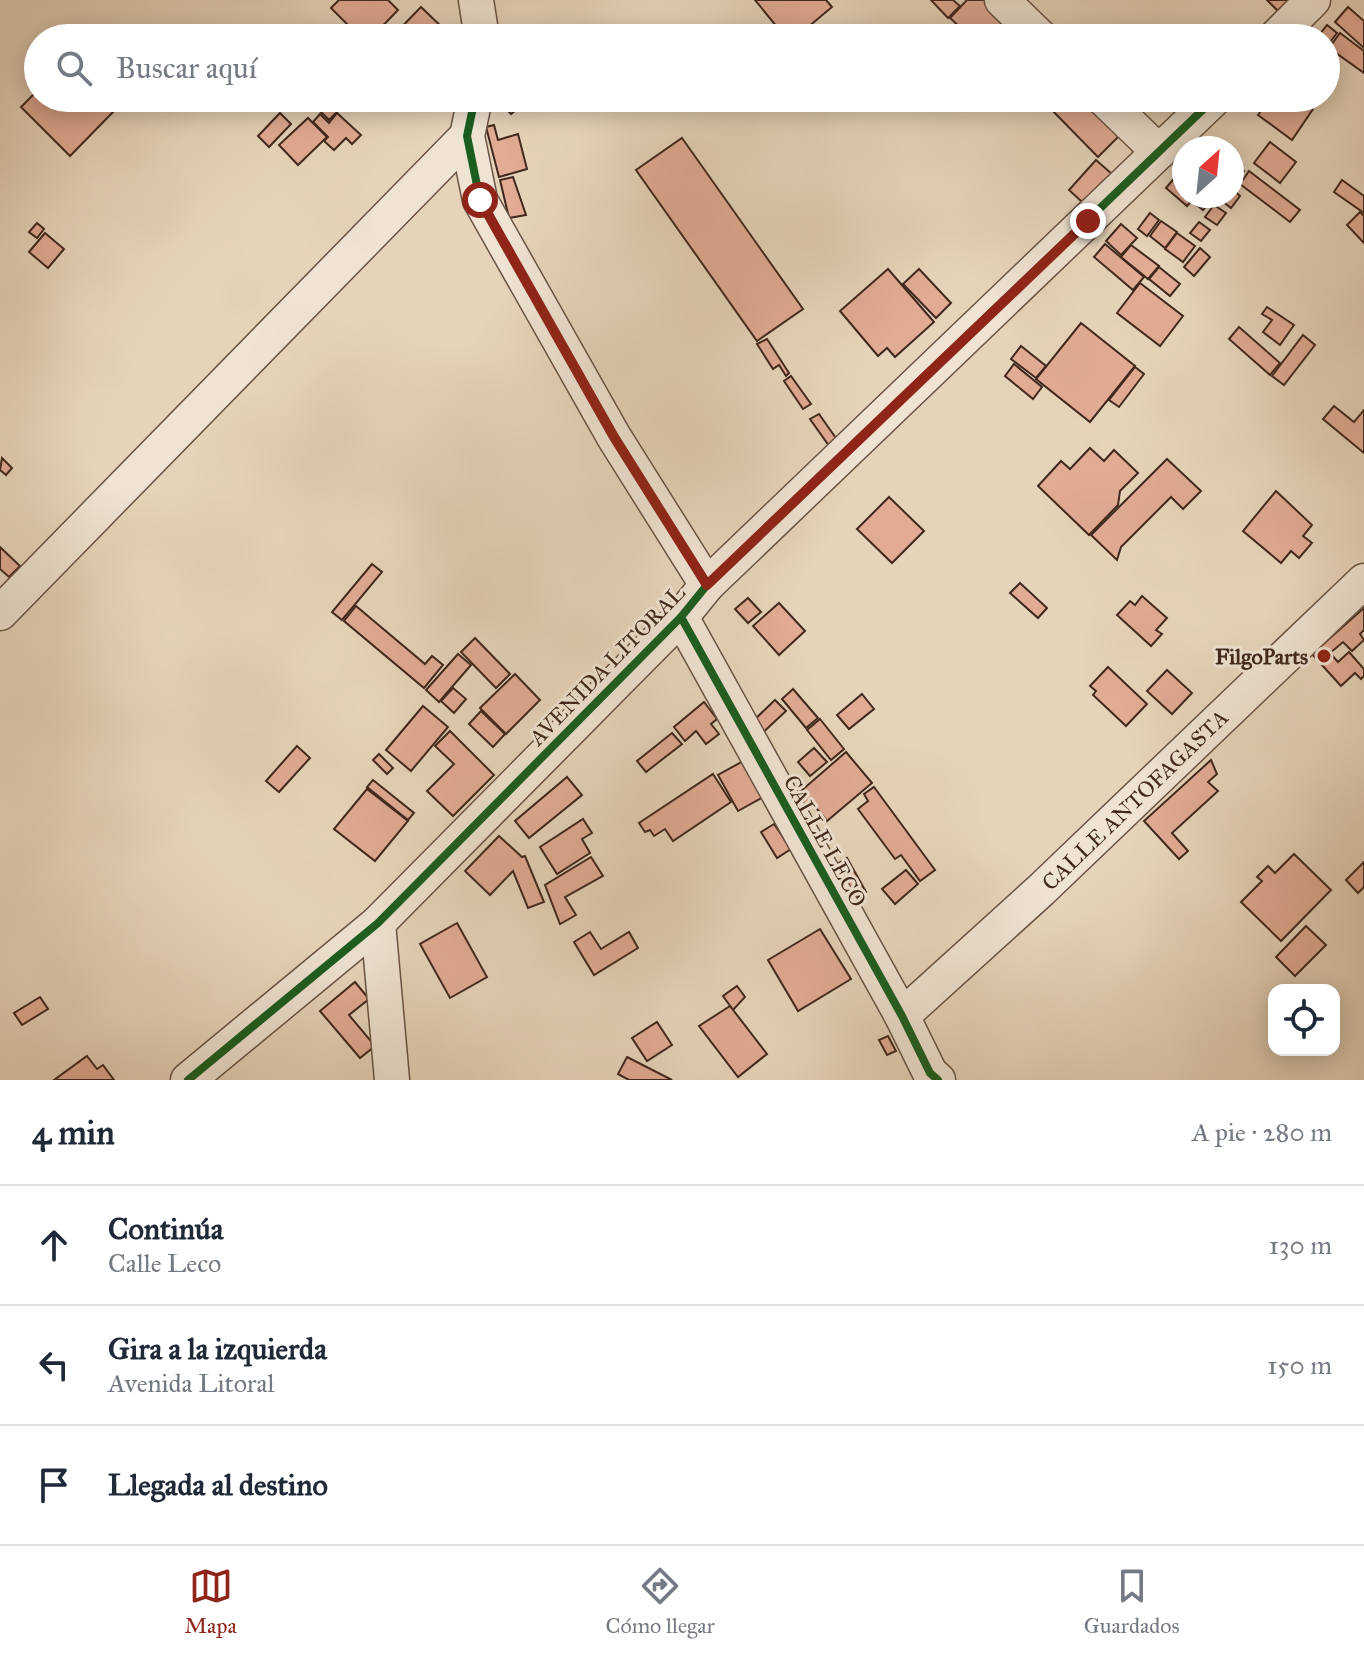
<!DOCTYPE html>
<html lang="es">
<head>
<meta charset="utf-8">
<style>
	body { margin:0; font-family:"IM FELL Great Primer",serif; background:#f6f6f7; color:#1f2937 }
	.controls { position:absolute; right:24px; bottom:24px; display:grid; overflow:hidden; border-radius:16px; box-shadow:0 4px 20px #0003 }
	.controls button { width:72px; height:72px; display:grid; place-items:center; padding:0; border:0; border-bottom:2px solid #e0e1e3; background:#fff; color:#1f2937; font:40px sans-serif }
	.compass { position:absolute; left:1172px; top:136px; width:72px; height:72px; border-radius:50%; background:#fff; box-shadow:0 4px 20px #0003; rotate:27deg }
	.stop { position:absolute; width:24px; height:24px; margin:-18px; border:6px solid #8f2418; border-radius:50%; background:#fff }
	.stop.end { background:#8f2418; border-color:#fff; box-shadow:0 2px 8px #0008 }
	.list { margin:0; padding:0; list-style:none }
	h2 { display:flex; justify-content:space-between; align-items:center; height:104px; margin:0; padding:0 32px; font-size:34px }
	h2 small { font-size:26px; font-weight:400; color:#747a83 }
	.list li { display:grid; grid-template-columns:52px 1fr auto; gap:24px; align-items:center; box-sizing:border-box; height:120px; padding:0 32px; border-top:2px solid #e0e1e3 }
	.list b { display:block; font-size:30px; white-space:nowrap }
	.list p { margin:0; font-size:26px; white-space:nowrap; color:#747a83 }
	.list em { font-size:26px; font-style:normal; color:#747a83 }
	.icon { flex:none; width:44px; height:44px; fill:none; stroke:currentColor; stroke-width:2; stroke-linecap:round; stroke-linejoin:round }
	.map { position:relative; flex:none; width:1364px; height:1080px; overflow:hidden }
	.search { position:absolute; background:#fff; box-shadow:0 4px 20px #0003; left:24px; right:24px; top:24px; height:88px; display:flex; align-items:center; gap:20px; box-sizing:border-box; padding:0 28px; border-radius:44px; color:#747a83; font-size:30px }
	.sheet { height:464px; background:#fff }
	nav { display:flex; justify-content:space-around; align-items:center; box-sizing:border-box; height:112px; border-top:2px solid #e0e1e3; background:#fff; font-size:22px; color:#747a83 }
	nav a { display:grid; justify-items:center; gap:4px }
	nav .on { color:#8f2418 }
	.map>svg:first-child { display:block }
	.building { fill:#e1ab94; stroke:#41281c; stroke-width:2 }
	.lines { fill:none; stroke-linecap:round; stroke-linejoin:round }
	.minor-casing { stroke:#6a5344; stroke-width:37 }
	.minor { stroke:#efe3d2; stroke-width:34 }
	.cycleway-casing { stroke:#efe3d2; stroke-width:13 }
	.cycleway { stroke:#1b5e20; stroke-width:8 }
	.route { stroke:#8f2418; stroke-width:10 }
	.poi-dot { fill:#8f2418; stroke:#efe3d2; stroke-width:3 }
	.labels { text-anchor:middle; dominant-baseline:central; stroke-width:6; stroke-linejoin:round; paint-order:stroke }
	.poi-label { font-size:22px; font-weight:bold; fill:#41281c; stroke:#efe3d2; text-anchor:end }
	.street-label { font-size:22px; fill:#41281c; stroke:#efe3d2 }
</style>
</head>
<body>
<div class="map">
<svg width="1364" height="1080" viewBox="0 0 1364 1080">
	<rect width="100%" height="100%" fill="#e6d4ba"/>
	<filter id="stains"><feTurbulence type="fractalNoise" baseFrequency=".0025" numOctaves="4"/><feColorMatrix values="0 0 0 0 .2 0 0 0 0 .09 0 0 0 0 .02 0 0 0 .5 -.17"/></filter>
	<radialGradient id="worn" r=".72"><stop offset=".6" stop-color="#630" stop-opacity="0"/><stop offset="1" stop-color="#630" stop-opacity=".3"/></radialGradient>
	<g class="building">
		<polygon points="339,0 388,0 398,10 371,38 361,38 331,8"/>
		<polygon points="755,0 826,0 832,7 795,38 786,38"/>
		<polygon points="931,0 953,0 960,6 948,18"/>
		<polygon points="967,0 993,0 1017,38 972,38 950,18"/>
		<polygon points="1267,0 1291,0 1279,12"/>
		<polygon points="421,7 447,32 441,38 391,38"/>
		<polygon points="1348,7 1364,21 1364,48 1335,22"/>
		<polygon points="1327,25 1337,33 1327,46 1326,38 1317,38"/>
		<polygon points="1340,33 1364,51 1364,73 1329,48"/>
		<polygon points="38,90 38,98 105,98 116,109 70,156 21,107"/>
		<polygon points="326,98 351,98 329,120 316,107"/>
		<polygon points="497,98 530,98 511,114"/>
		<polygon points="1044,98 1085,98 1121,134 1098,157 1042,100"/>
		<polygon points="1270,98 1297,98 1313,109 1292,140 1258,115"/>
		<polygon points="280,113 291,124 269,147 258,136"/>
		<polygon points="337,113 361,135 352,144 346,138 334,150 324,141 328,137 313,122 320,114 329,123"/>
		<polygon points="308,118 327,137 298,165 279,145"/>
		<polygon points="494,125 498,140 518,134 527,169 499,177 486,127"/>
		<polygon points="682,138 803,309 757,341 636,170"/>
		<polygon points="1270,142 1296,162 1280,183 1254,163"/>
		<polygon points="1096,160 1121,182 1093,212 1069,190"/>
		<polygon points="1235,164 1244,171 1232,187 1232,167"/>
		<polygon points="1249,171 1300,210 1290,222 1240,184"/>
		<polygon points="1177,175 1184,181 1184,196 1196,196 1187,206 1166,188"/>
		<polygon points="513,177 526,215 509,218 500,180"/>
		<polygon points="1342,180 1364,196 1364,213 1334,192"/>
		<polygon points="1232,189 1240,196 1231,208 1216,196 1232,196"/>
		<polygon points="1196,196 1210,201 1203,210 1192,201"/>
		<polygon points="1214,205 1226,213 1217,225 1205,217"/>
		<polygon points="1360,212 1364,216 1364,243 1347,225"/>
		<polygon points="1150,213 1159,220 1147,236 1138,229"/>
		<polygon points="1161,221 1177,232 1165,248 1150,236"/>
		<polygon points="1199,222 1210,230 1201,241 1190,233"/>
		<polygon points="37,223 44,229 37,238 29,232"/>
		<polygon points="1121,224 1137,238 1121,255 1106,241"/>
		<polygon points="45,233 64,249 48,268 29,252"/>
		<polygon points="1177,233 1195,246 1183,262 1165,249"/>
		<polygon points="1105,244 1144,277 1133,290 1094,257"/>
		<polygon points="1131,245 1159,266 1148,279 1121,257"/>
		<polygon points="1200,248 1210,257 1194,276 1184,267"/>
		<polygon points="1159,267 1180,284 1170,296 1149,279"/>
		<polygon points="888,269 934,322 895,357 887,348 878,356 840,311"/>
		<polygon points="919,269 951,303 936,318 903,284"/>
		<polygon points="1140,283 1183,316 1160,346 1117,313"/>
		<polygon points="1267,307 1294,325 1280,345 1263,332 1272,320 1262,314"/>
		<polygon points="1081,323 1135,366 1090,422 1036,379"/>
		<polygon points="1239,327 1280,363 1270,375 1229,339"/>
		<polygon points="1303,335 1315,345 1284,385 1272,376"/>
		<polygon points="767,339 789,373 786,376 779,365 773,369 757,344"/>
		<polygon points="1021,346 1046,366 1036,378 1011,359"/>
		<polygon points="1014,364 1042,387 1033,399 1005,376"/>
		<polygon points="1135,367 1144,374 1119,407 1109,400"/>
		<polygon points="791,376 811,404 803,409 784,381"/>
		<polygon points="1334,406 1354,422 1364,410 1364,453 1323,419"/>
		<polygon points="819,414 845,451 837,457 810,419"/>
		<polygon points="1090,448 1104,461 1114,450 1138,473 1120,491 1118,505 1089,535 1038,486 1061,461 1070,469"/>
		<polygon points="2,458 12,468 6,475 0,470"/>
		<polygon points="1167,459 1201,491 1183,509 1171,497 1121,547 1117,560 1091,535"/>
		<polygon points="1276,491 1312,525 1303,536 1312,543 1299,558 1291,551 1281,563 1243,531"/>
		<polygon points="889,497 924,531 892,563 857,529"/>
		<polygon points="0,547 20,566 9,577 0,569"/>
		<polygon points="372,564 382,572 342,620 332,612"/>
		<polygon points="1020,583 1047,608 1038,618 1010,593"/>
		<polygon points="1142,596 1167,618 1156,630 1162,634 1151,646 1117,615 1130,601 1135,605"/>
		<polygon points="748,598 761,612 748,623 735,609"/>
		<polygon points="779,603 805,631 779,655 753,626"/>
		<polygon points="356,606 425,664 432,656 443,665 424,688 344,621"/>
		<polygon points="1364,608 1364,630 1360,634 1364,640 1352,651 1343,642 1330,653 1338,662 1349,652 1364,669 1364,676 1361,679 1355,673 1341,686 1312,654"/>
		<polygon points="475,638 510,674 496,688 461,652"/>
		<polygon points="458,654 471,665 439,702 426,690"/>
		<polygon points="1108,667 1147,704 1126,726 1093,695 1096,691 1090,686"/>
		<polygon points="1167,670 1192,693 1172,714 1147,691"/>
		<polygon points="515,674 540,700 506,734 480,708"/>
		<polygon points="453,688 466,699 454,713 441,701"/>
		<polygon points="793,689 818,718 806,728 782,699"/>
		<polygon points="862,694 874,709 849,729 837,715"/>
		<polygon points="775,700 786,711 758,737 753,721"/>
		<polygon points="704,702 717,719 711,724 719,734 706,744 696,731 685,741 674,727"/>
		<polygon points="423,706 448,727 411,771 386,750"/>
		<polygon points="481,711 505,734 493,747 469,724"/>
		<polygon points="820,719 844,749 831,760 807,730"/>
		<polygon points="450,731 494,775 453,816 427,791 454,764 435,746"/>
		<polygon points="672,733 682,744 646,772 637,761"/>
		<polygon points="297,746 310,758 279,792 266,781"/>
		<polygon points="814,748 827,762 810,776 798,762"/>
		<polygon points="846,752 872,783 827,821 813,804 805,810 794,797"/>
		<polygon points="379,754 393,768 387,774 373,760"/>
		<polygon points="745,760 765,796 738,811 718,775"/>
		<polygon points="1211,760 1217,774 1208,782 1218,791 1172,833 1188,851 1179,859 1144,821"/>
		<polygon points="713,774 731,802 673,841 665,829 654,836 650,830 645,832 639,823"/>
		<polygon points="567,777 582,795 529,838 515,821"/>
		<polygon points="373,780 414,813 408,820 367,787"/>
		<polygon points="874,787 935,870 920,881 901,855 895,859 858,809 868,801 864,794"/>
		<polygon points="367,789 408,821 375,861 334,829"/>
		<polygon points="583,819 592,833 582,839 590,853 557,874 540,847"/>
		<polygon points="774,824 791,849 777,858 761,832"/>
		<polygon points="499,836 522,857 525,856 544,902 528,908 513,871 490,895 465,871"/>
		<polygon points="1294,854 1331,890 1281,941 1241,902 1262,881 1257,877 1268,866 1275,873"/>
		<polygon points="591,857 603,876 565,897 576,915 560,924 545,885"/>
		<polygon points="847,858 866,892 853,900 834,866"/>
		<polygon points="1364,862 1364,887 1358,893 1346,880"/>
		<polygon points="906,870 918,884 895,904 882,889"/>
		<polygon points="457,923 487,977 450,998 420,944"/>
		<polygon points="1306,926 1326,945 1295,976 1276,957"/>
		<polygon points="820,929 851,979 798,1011 768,960"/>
		<polygon points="590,932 601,949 629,932 638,948 594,975 574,942"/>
		<polygon points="355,982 369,999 349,1015 375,1046 360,1058 320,1011"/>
		<polygon points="737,986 745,997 733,1010 723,996"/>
		<polygon points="40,997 48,1009 22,1025 14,1013"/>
		<polygon points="730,1006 767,1054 738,1077 699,1026"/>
		<polygon points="657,1022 672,1045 647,1061 632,1038"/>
		<polygon points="888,1036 896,1051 887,1055 879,1040"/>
		<polygon points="87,1056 97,1069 103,1065 114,1080 54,1080"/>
		<polygon points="627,1057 672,1080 629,1080 618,1074"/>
	</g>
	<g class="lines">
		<g class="minor-casing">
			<g id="minor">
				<polyline points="476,0 482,38"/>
				<polyline points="1002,0 1041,38"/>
				<polyline points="1275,38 1313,0"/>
				<polyline points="475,98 467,136 480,200 614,437 707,585"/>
				<polyline points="1103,98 1159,152"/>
				<polyline points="0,613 467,136"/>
				<polyline points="681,617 902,1016 930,1073 938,1080"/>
				<polyline points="378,923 392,1080"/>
				<polyline points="902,1016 1041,890 1364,581"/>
				<polyline points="188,1080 378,923 681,617 707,585 1215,98"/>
			</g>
		</g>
		<use href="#minor" class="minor"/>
		<g class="cycleway-casing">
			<g id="cycleway">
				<polyline points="475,98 467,136 480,200 614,437 707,585"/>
				<polyline points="681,617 902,1016 930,1073 938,1080"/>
				<polyline points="188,1080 378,923 681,617 707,585 1215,98"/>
			</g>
		</g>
		<use href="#cycleway" class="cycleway"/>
	</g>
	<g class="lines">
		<polyline class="route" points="480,200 614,437 707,585 1088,221"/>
	</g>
	<circle class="poi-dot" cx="1324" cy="656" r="8"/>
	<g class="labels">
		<g class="poi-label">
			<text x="1308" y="656">FilgoParts</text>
		</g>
		<g class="street-label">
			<text transform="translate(607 665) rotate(-46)">AVENIDA LITORAL</text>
			<text transform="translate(1135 800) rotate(-44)">CALLE ANTOFAGASTA</text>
			<text transform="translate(825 841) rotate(61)">CALLE LECO</text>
		</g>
	</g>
	<rect width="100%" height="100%" filter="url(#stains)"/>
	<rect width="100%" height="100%" fill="url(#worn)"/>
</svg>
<div class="controls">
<button><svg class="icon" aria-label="locate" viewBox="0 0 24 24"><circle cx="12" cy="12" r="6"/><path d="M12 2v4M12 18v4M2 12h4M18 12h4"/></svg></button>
</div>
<svg class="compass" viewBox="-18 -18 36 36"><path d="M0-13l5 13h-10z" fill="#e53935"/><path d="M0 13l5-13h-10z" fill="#747a83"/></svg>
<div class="stop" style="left:480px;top:200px"></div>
<div class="stop end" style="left:1088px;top:221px"></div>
<div class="search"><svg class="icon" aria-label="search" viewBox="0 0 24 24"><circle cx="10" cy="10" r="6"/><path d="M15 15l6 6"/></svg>Buscar aquí</div>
</div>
<section class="sheet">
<h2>4 min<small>A pie · 280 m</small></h2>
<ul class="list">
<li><svg class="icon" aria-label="ahead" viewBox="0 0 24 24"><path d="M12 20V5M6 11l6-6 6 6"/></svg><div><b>Continúa</b><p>Calle Leco</p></div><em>130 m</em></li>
<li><svg class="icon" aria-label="left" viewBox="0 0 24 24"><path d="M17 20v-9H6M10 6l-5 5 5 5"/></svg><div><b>Gira a la izquierda</b><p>Avenida Litoral</p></div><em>150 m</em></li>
<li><svg class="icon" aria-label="arrive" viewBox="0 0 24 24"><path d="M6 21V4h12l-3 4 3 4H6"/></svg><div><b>Llegada al destino</b></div></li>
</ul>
</section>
<nav>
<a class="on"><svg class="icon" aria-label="map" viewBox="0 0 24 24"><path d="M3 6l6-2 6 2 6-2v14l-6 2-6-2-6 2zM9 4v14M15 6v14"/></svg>Mapa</a>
<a><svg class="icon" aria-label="directions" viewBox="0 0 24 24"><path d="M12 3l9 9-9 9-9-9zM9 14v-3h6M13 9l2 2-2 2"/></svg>Cómo llegar</a>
<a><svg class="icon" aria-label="saved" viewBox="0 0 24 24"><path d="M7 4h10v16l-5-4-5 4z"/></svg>Guardados</a>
</nav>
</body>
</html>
